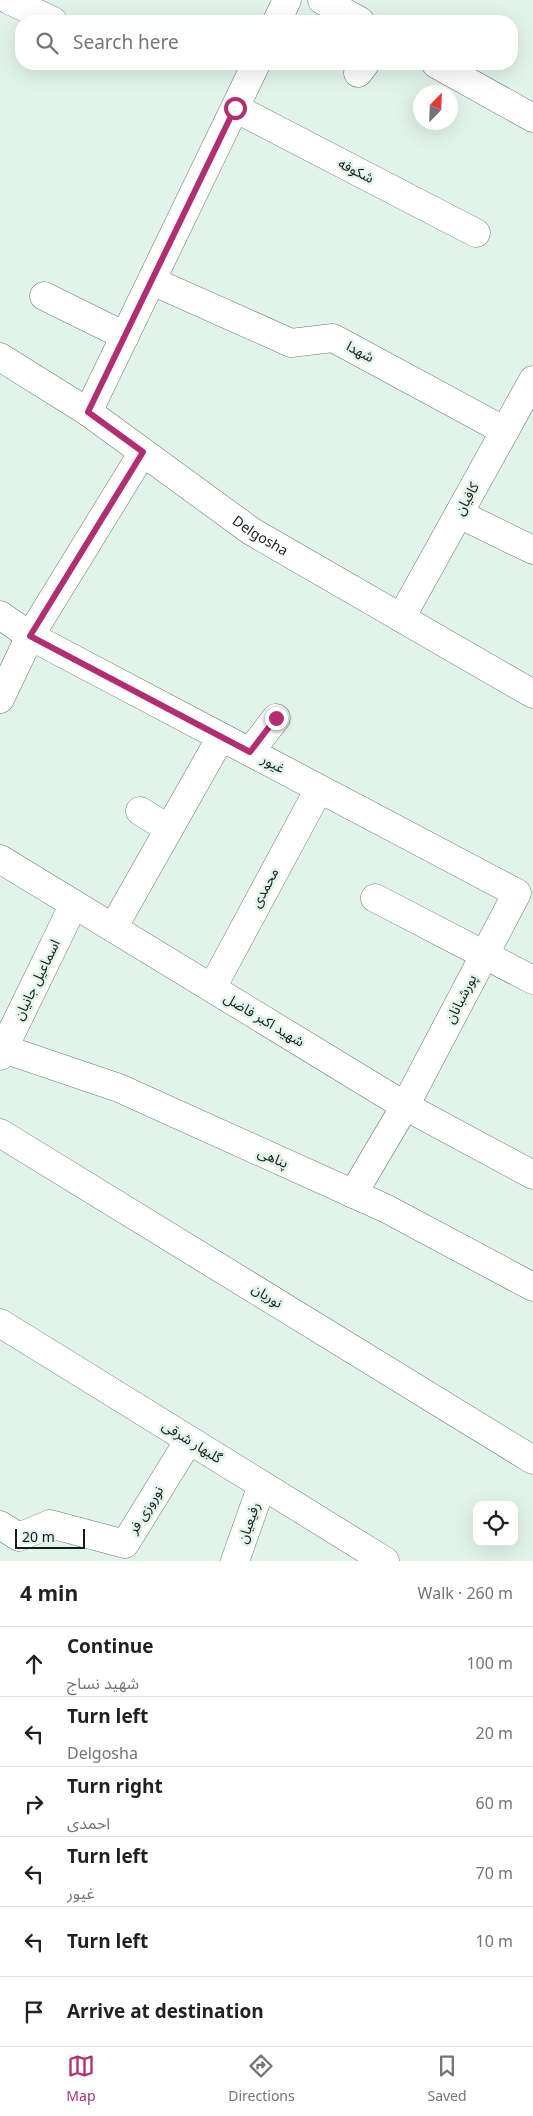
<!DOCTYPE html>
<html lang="en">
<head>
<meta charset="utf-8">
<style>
	body { margin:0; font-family:Georgia,"Noto Sans Arabic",serif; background:#f2f2f2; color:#202124 }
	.controls { position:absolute; right:15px; bottom:15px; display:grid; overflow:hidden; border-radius:10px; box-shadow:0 5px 20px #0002 }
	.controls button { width:45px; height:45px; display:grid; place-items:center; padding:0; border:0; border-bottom:1px solid #e0e0e0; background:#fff; color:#202124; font:25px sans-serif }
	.compass { position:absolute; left:413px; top:85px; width:45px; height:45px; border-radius:50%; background:#fff; box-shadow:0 5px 20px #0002; rotate:23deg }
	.scale { position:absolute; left:15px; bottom:12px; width:70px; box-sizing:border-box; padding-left:5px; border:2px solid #161c19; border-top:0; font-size:14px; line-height:18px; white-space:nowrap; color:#161c19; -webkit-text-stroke:4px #e2f3ea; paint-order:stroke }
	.stop { position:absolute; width:15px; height:15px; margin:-11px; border:4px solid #b32d71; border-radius:50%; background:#fff }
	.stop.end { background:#b32d71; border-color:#fff; box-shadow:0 1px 5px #0008 }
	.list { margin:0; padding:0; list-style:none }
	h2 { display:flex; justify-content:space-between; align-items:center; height:65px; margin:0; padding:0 20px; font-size:21px }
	h2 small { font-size:16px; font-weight:400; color:#757577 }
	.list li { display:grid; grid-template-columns:32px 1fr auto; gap:15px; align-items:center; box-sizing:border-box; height:70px; padding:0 20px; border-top:1px solid #e0e0e0 }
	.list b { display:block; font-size:19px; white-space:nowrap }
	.list p { margin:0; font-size:16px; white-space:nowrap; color:#757577 }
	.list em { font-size:16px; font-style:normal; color:#757577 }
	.icon { flex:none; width:28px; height:28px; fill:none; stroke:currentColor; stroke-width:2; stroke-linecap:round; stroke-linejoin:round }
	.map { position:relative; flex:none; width:533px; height:1561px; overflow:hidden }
	.search { position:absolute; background:#fff; box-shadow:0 5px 20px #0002; left:15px; right:15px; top:15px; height:55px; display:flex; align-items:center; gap:12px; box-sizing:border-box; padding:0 18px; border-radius:20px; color:#757577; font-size:19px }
	.sheet { height:485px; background:#fff }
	nav { display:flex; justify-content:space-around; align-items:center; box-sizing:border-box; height:70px; border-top:1px solid #e0e0e0; background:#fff; font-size:14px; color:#757577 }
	nav a { display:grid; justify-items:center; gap:2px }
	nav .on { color:#b32d71 }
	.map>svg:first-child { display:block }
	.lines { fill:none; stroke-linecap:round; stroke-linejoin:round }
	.minor-casing { stroke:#6a7871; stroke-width:29 }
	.minor { stroke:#fff; stroke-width:28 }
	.route { stroke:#b32d71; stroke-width:6 }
	.labels { text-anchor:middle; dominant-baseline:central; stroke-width:5; stroke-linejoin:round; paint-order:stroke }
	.street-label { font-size:14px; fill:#161c19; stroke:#e2f3ea }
</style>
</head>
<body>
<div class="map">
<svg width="533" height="1561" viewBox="0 0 533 1561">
	<rect width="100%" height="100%" fill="#e2f3ea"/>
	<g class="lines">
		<g class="minor-casing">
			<g id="minor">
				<polyline points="9,0 53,21"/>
				<polyline points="322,0 360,21"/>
				<polyline points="277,21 287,0"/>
				<polyline points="436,64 533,118"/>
				<polyline points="358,73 365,64"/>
				<polyline points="235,108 476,233"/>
				<polyline points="152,281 291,343 333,338 505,431"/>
				<polyline points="44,296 125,336"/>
				<path id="s1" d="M0,357L88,412L251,531L533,694"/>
				<polyline points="88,412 256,64"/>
				<polyline points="459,514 533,550"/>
				<polyline points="0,615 30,636 517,893 405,1106 353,1194"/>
				<polyline points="401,618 533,380"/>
				<polyline points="0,699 30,636 143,452"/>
				<polyline points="250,752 276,718"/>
				<polyline points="140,811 169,829"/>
				<polyline points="0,859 405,1106 533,1175"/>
				<polyline points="375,898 533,980"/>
				<polyline points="113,928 221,737"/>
				<polyline points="212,988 319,789"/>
				<polyline points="4,1049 119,1088 387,1209 533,1287"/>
				<polyline points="0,1056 74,904"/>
				<polyline points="0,1133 533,1460"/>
				<polyline points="0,1323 385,1561"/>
				<polyline points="0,1525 19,1537 50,1524 125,1544 189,1440"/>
				<polyline points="235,1561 262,1485"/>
			</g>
		</g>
		<use href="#minor" class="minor"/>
	</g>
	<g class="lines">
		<polyline class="route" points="235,108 88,412 143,452 30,636 250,752 276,718"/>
	</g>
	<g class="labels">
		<g class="street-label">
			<text transform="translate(356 171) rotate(27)">شکوفه</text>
			<text transform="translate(360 352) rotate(28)">شهدا</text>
			<text transform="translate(467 499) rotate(-61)">کافیان</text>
			<text stroke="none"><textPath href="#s1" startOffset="316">Delgosha</textPath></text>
			<text transform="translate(273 764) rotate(28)">غیور</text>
			<text transform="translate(265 888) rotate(-62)">محمدی</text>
			<text transform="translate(37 980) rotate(-64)">اسماعیل جانیان</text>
			<text transform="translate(461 999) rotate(-63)">پورشبانان</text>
			<text transform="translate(264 1020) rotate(31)">شهید اکبر فاضل</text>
			<text transform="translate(273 1158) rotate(24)">پناهی</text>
			<text transform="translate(267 1296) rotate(32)">نوریان</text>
			<text transform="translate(192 1442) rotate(32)">گلبهار شرقی</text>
			<text transform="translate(146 1510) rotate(-58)">نوروزی فر</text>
			<text transform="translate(249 1523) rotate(-71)">رفیعیان</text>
		</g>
	</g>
</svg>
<div class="controls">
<button><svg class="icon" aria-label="locate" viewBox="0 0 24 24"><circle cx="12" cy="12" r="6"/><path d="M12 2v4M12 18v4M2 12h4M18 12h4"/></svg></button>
</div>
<svg class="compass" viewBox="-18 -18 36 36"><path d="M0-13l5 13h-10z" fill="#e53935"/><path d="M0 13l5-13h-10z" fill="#757577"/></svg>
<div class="scale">20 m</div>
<div class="stop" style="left:235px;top:108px"></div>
<div class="stop end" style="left:276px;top:718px"></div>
<div class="search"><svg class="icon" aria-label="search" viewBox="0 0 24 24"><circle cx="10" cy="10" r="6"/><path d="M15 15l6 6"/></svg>Search here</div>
</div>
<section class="sheet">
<h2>4 min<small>Walk · 260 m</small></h2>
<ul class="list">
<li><svg class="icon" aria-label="ahead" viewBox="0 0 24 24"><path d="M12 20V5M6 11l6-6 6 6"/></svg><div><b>Continue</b><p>شهید نساج</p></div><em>100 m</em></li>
<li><svg class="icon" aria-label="left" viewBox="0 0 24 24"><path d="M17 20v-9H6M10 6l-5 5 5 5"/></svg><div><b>Turn left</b><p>Delgosha</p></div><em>20 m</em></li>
<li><svg class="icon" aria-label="right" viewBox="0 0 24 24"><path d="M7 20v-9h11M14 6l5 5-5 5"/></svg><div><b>Turn right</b><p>احمدی</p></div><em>60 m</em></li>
<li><svg class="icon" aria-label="left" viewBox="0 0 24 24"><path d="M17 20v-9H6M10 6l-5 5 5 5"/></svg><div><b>Turn left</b><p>غیور</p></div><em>70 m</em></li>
<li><svg class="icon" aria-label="left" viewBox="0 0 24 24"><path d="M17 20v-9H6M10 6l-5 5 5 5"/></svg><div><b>Turn left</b></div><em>10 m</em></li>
<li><svg class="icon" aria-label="arrive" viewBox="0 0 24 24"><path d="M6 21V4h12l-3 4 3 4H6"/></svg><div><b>Arrive at destination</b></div></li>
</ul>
</section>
<nav>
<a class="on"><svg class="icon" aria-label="map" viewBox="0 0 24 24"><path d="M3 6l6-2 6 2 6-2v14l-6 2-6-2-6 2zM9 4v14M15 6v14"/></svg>Map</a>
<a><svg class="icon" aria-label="directions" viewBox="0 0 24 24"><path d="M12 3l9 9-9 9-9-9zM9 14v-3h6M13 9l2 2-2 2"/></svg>Directions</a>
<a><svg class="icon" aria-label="saved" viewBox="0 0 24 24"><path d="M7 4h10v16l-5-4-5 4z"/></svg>Saved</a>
</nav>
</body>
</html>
